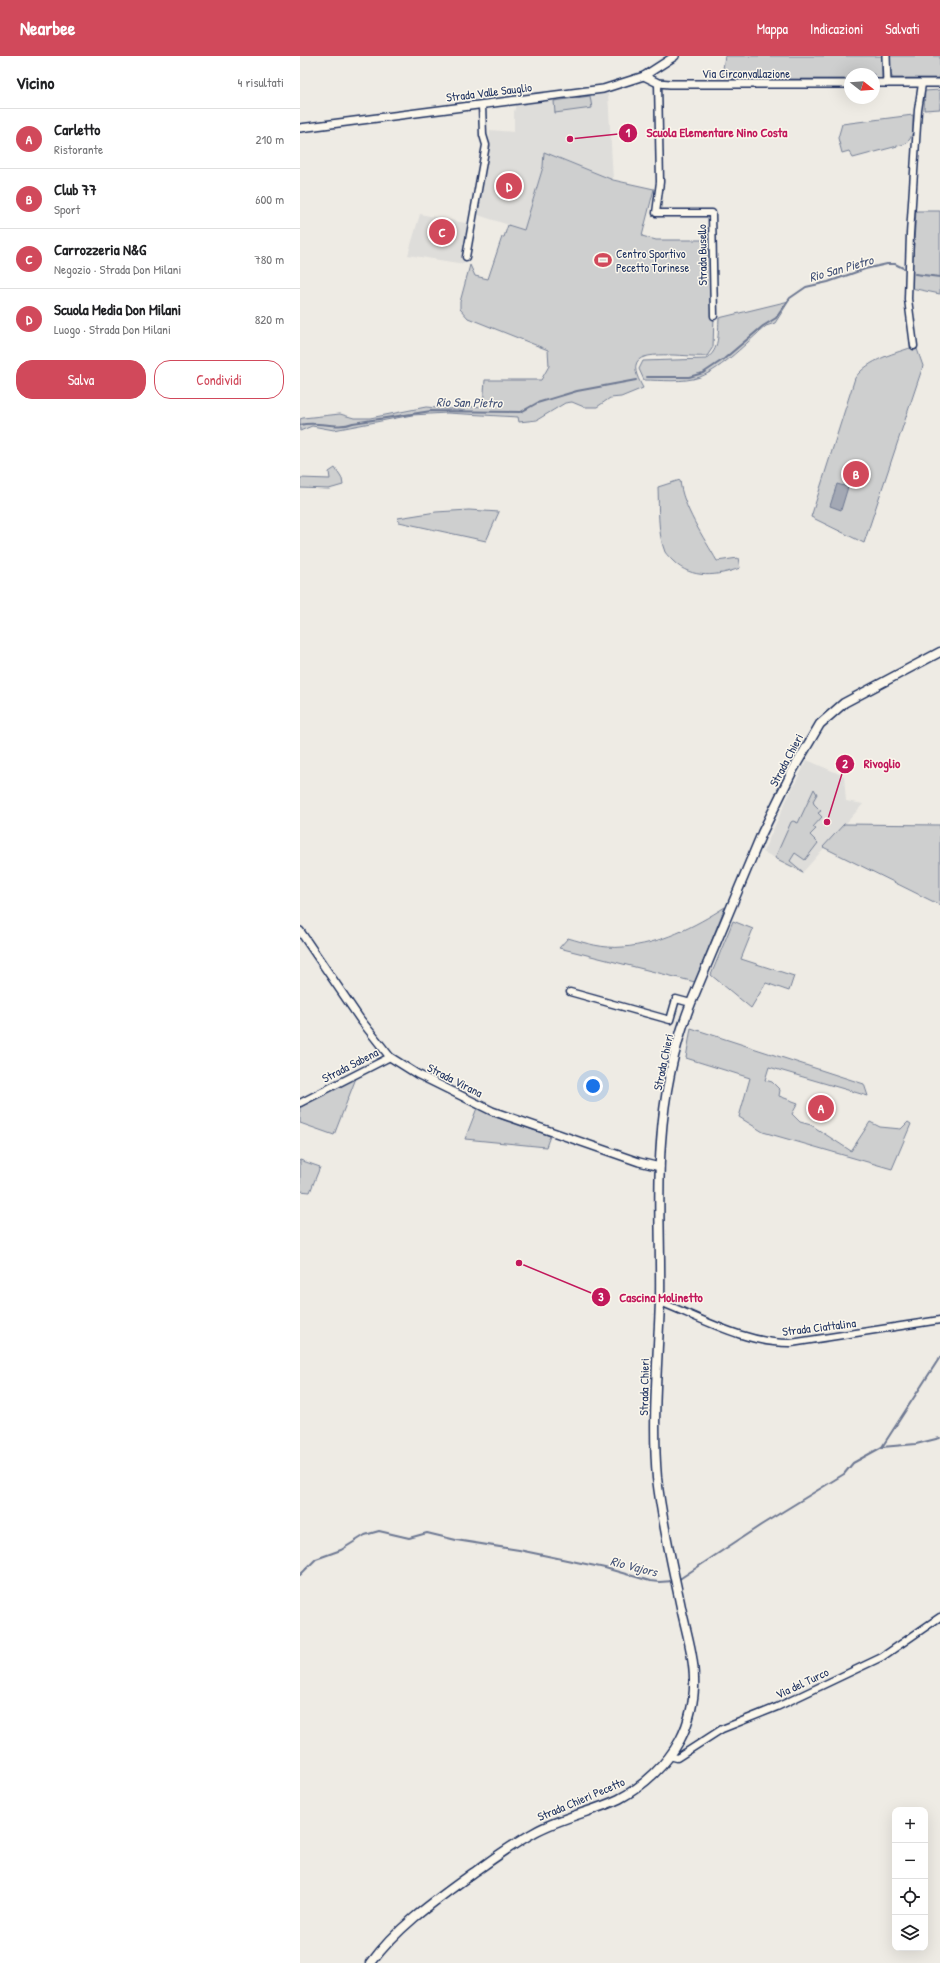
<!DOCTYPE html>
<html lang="it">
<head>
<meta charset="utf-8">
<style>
	body { margin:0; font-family:"Patrick Hand",sans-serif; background:#f6f6f6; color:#202124 }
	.controls { position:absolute; right:12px; bottom:12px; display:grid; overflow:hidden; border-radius:8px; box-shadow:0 4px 16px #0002 }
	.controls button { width:36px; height:36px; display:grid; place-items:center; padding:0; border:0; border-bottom:1px solid #e0e0e0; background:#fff; color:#202124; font:20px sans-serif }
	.compass { position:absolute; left:544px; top:12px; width:36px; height:36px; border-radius:50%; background:#fff; box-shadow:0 4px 16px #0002; rotate:107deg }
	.you { position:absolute; left:293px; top:1030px; width:14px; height:14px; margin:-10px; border:3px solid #fff; border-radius:50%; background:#1a73e8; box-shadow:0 0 0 6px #1a73e833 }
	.badge { display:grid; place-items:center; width:26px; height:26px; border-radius:50%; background:#d1495b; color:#fff; font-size:13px; font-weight:700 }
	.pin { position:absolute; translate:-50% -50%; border:2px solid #fff; box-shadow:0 1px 4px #0006 }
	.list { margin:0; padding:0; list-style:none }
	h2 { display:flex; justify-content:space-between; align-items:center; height:52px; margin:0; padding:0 16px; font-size:17px }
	h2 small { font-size:13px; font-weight:400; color:#757577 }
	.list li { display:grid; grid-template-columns:26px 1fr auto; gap:12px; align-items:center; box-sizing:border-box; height:60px; padding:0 16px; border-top:1px solid #e0e0e0 }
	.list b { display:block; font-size:15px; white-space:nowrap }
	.list p { margin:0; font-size:13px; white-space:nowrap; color:#757577 }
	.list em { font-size:13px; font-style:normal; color:#757577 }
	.actions { display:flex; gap:8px; padding:12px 16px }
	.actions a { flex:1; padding:9px 0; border:1px solid #d1495b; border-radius:16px; text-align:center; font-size:14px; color:#d1495b }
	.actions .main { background:#d1495b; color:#fff }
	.icon { flex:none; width:22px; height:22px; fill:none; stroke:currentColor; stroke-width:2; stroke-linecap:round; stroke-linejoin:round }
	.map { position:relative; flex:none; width:640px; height:1907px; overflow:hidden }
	header { display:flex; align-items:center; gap:24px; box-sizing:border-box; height:56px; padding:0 20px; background:#d1495b; color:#fff }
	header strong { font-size:19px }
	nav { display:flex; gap:22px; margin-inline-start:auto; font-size:14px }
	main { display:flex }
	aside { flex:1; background:#fff }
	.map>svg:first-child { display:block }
	.built { fill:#deddda }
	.green { fill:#cecfcf; stroke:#747f96 }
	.water { fill:#a3a8b4; stroke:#6d7892 }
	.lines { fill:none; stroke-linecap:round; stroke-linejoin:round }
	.stream { stroke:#6d7892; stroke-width:2 }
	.minor-casing { stroke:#1b2f5e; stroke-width:9 }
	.tertiary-casing { stroke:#1b2f5e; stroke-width:10 }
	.secondary-casing { stroke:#1b2f5e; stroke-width:11 }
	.minor { stroke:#fbf7ec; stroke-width:6 }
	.tertiary { stroke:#fbf7ec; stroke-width:7 }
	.secondary { stroke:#fbf7ec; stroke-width:8 }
	.labels { text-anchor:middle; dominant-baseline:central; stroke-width:3; stroke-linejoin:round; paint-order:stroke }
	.street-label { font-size:12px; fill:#1b2f5e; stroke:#fbf7ec }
	.poi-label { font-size:12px; fill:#1b2f5e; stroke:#fbf7ec; text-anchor:start }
	.water-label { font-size:13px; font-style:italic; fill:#445378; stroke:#fbf7ec }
	.leader { fill:none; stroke:#c2185b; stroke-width:1.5 }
	.callout-dot { fill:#c2185b; stroke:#fbf7ec; stroke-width:1.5 }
	.mark-label { font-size:12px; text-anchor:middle; font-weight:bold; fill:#fff }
	.callout-label { font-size:13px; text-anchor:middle; font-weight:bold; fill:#c2185b; stroke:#fbf7ec; stroke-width:3; stroke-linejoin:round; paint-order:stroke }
</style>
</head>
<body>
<header>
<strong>Nearbee</strong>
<nav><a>Mappa</a><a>Indicazioni</a><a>Salvati</a></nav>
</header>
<main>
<aside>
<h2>Vicino<small>4 risultati</small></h2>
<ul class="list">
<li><span class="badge">A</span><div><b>Carletto</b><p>Ristorante</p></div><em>210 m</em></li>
<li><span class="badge">B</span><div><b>Club 77</b><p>Sport</p></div><em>600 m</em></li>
<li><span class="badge">C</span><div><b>Carrozzeria N&amp;G</b><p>Negozio · Strada Don Milani</p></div><em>780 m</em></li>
<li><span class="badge">D</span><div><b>Scuola Media Don Milani</b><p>Luogo · Strada Don Milani</p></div><em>820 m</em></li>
</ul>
<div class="actions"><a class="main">Salva</a><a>Condividi</a></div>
</aside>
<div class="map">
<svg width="640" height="1907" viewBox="0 0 640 1907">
	<rect width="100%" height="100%" fill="#eeebe4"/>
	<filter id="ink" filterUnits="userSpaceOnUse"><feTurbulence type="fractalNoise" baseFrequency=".025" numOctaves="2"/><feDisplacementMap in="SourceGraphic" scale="8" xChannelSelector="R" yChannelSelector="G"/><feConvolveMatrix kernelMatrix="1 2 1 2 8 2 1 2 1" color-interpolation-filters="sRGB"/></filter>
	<g filter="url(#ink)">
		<g class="built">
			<polygon points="308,37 313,124 244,96 243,111 224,174 178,159 189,93 190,74 214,76 214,56 216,49"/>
			<polygon points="120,158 170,168 164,208 108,199"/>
			<polygon points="507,704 544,720 546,745 563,748 503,816 463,796 487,743"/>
		</g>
		<g class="green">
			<polygon points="425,0 582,0 582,23 574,23 574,18 550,18 550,23 435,23 422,19"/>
			<polygon points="589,0 640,0 640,22 593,22 591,19"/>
			<polygon points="640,34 640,53 624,54 625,35"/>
			<polygon points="290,40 292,52 255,57 254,45"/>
			<path d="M613,59C613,70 615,81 605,88L553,102L549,95L542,97L538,82L542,68Z"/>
			<path d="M244,96L313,124L354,133L342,180L356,184H412L414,260L413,291L407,300C393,302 344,293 337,306C333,314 339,324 343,332L321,341L310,342L297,351H284L272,346L265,347L237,364L219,366L218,361L147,357L112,359L34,374L12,370L0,375V363L3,362L40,358L54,362H70L126,351L149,353L183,350L185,324H241L249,310L248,294L168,262L160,253V246L170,209L175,220L188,223L202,181H204L208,169L224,174L243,111Z"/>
			<polygon points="616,155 640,155 640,238 611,232"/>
			<path d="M489,245L475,267L466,270C447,286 423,312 400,321C383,327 361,324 344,324L339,313L343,305L406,303C420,294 418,277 419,262Z"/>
			<path d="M616,290L623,310L564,487L511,461L555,322C568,303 596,297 616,290Z"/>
			<polygon points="35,412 42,423 43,429 29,433 0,432 0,422 30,423 29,416"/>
			<path d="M380,424C382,450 404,482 417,505L438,502L440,512C418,520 392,524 373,505C370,502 367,499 365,496C357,476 359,452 358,431Z"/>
			<polygon points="169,454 199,456 186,485 99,466 98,462 136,456"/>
			<polygon points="514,733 517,738 513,745 514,748 521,755 518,757 522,761 513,771 516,773 510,779 518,787 505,804 495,797 490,805 503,816 475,802 491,766 493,765 498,767"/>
			<polygon points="544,768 640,769 640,849 523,791"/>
			<path d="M425,851L395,926L259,892L268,882C285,887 304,893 323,891C360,888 394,871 425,851Z"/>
			<polygon points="433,865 453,873 441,903 494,920 489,935 466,927 451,952 411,919"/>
			<polygon points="391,972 564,1028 568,1040 469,1011 465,1024 472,1026 480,1034 479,1040 498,1047 492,1058 500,1066 511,1069 551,1095 570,1066 580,1071 601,1073 608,1066 611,1068 592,1113 463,1076 439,1061 450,1022 386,1002"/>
			<polygon points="56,1022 34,1079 0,1067 0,1051"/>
			<polygon points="177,1052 195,1061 250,1080 246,1091 165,1083"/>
			<polygon points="0,1104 20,1111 10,1136 0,1135"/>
		</g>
		<polygon class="water" points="537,428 548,431 541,454 530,450"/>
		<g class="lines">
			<g class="stream">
				<polyline points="615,218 640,221"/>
				<polyline points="347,321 389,321 403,317 424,303 463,270 476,262 490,242 506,231 528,226 565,213 587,208 595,208 603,212"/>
				<path d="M0,369C18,364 36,374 53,367L131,355L221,356L237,347L277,335L336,324"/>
				<polyline points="582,1391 640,1301"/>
				<polyline points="0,1519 16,1503 41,1494 65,1479 79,1475 109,1482 127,1477 156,1484 219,1494 305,1512 350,1525 359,1526 374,1525"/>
				<polyline points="378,1524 461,1469 544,1418 553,1407 582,1391 616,1388 640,1382"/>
			</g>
			<g class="minor-casing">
				<g id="minor">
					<polyline points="358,27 360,126 356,157 412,157 414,260"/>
					<polyline points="166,201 186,89 183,79 182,49"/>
					<polyline points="614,290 608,243 610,178 618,54 622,28"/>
					<polyline points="270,936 370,964 376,943 391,947"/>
					<polyline points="0,1047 90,1001"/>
					<path d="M360,1246C401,1262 446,1288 491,1287L640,1264"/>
					<polyline points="369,1700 377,1702 422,1673 477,1651 582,1601 640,1561"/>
				</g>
			</g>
			<g class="tertiary-casing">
				<g id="tertiary">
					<polyline points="586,0 587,27"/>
					<polyline points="344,20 358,27 370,28 550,28"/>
					<polyline points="574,27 640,27"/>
					<polyline points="0,72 303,33 344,20 375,0"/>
					<polyline points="0,875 60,963 90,1001 117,1018 192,1055 339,1106 360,1111"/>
				</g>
			</g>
			<g class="secondary-casing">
				<path id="secondary" d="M71,1907C98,1870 136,1844 173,1817C193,1803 213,1788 235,1776C262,1761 292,1756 319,1743C344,1730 367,1708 380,1684C389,1667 395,1643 394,1623C394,1601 387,1578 382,1556C373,1512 362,1467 357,1422C352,1363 358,1304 360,1245C361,1192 357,1139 361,1086C364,1040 374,990 391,947L462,777L493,714L520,668L544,647L640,596"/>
			</g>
			<use href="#minor" class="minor"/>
			<use href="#tertiary" class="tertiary"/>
			<use href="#secondary" class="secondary"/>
		</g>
	</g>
	<defs>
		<g id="stadium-bare" transform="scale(1.38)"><path d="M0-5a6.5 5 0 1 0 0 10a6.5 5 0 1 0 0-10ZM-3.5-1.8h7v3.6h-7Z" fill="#d1495b" stroke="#fbf7ec" stroke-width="2.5" paint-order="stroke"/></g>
	</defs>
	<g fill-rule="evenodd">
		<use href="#stadium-bare" x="303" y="204"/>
	</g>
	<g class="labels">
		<g class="street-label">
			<text x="446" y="17">Via Circonvallazione</text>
			<text transform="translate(189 36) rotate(-7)">Strada Valle Sauglio</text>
			<text transform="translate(402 199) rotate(-91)">Strada Busello</text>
			<text transform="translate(486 704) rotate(-62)">Strada Chieri</text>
			<text transform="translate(363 1006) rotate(-78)">Strada Chieri</text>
			<text transform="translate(50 1009) rotate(-27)">Strada Sabena</text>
			<text transform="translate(155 1024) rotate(27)">Strada Virana</text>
			<text transform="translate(519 1271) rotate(-7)">Strada Ciattalina</text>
			<text transform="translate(344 1331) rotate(-89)">Strada Chieri</text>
			<text transform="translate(502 1627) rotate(-25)">Via del Turco</text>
			<text transform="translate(281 1743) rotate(-23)">Strada Chieri Pecetto</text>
		</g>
		<g class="poi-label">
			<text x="316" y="197">Centro Sportivo<tspan x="316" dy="14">Pecetto Torinese</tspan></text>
		</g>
		<g class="water-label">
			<text transform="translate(541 212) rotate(-16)">Rio San Pietro</text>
			<text transform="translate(169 346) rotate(1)">Rio San Pietro</text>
			<text transform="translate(334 1510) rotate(14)">Rio Vajors</text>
		</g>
	</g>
	<path class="leader" d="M270 83L328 77M527 766L545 708M219 1207L301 1241"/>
	<g class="callout-dot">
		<circle cx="270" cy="83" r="4"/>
		<circle cx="527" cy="766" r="4"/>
		<circle cx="219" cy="1207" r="4"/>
		<circle cx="328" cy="77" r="10"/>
		<circle cx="545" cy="708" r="10"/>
		<circle cx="301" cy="1241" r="10"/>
	</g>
	<g class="mark-label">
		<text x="328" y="81">1</text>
		<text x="545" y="712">2</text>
		<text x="301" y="1245">3</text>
	</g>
	<g class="callout-label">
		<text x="417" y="81">Scuola Elementare Nino Costa</text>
		<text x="582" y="712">Rivoglio</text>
		<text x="361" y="1246">Cascina Molinetto</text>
	</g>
</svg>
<div class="controls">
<button>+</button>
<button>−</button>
<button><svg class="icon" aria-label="locate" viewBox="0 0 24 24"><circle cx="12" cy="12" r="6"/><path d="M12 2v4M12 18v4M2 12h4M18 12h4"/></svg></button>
<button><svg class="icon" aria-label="layers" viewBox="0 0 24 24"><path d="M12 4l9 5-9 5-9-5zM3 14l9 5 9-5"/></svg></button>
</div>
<svg class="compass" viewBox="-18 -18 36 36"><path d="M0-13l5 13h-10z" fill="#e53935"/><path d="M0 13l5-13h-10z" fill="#757577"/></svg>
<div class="you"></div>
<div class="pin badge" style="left:521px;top:1052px">A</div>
<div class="pin badge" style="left:556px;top:418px">B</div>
<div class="pin badge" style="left:142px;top:176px">C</div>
<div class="pin badge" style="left:209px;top:130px">D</div>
</div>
</main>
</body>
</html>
